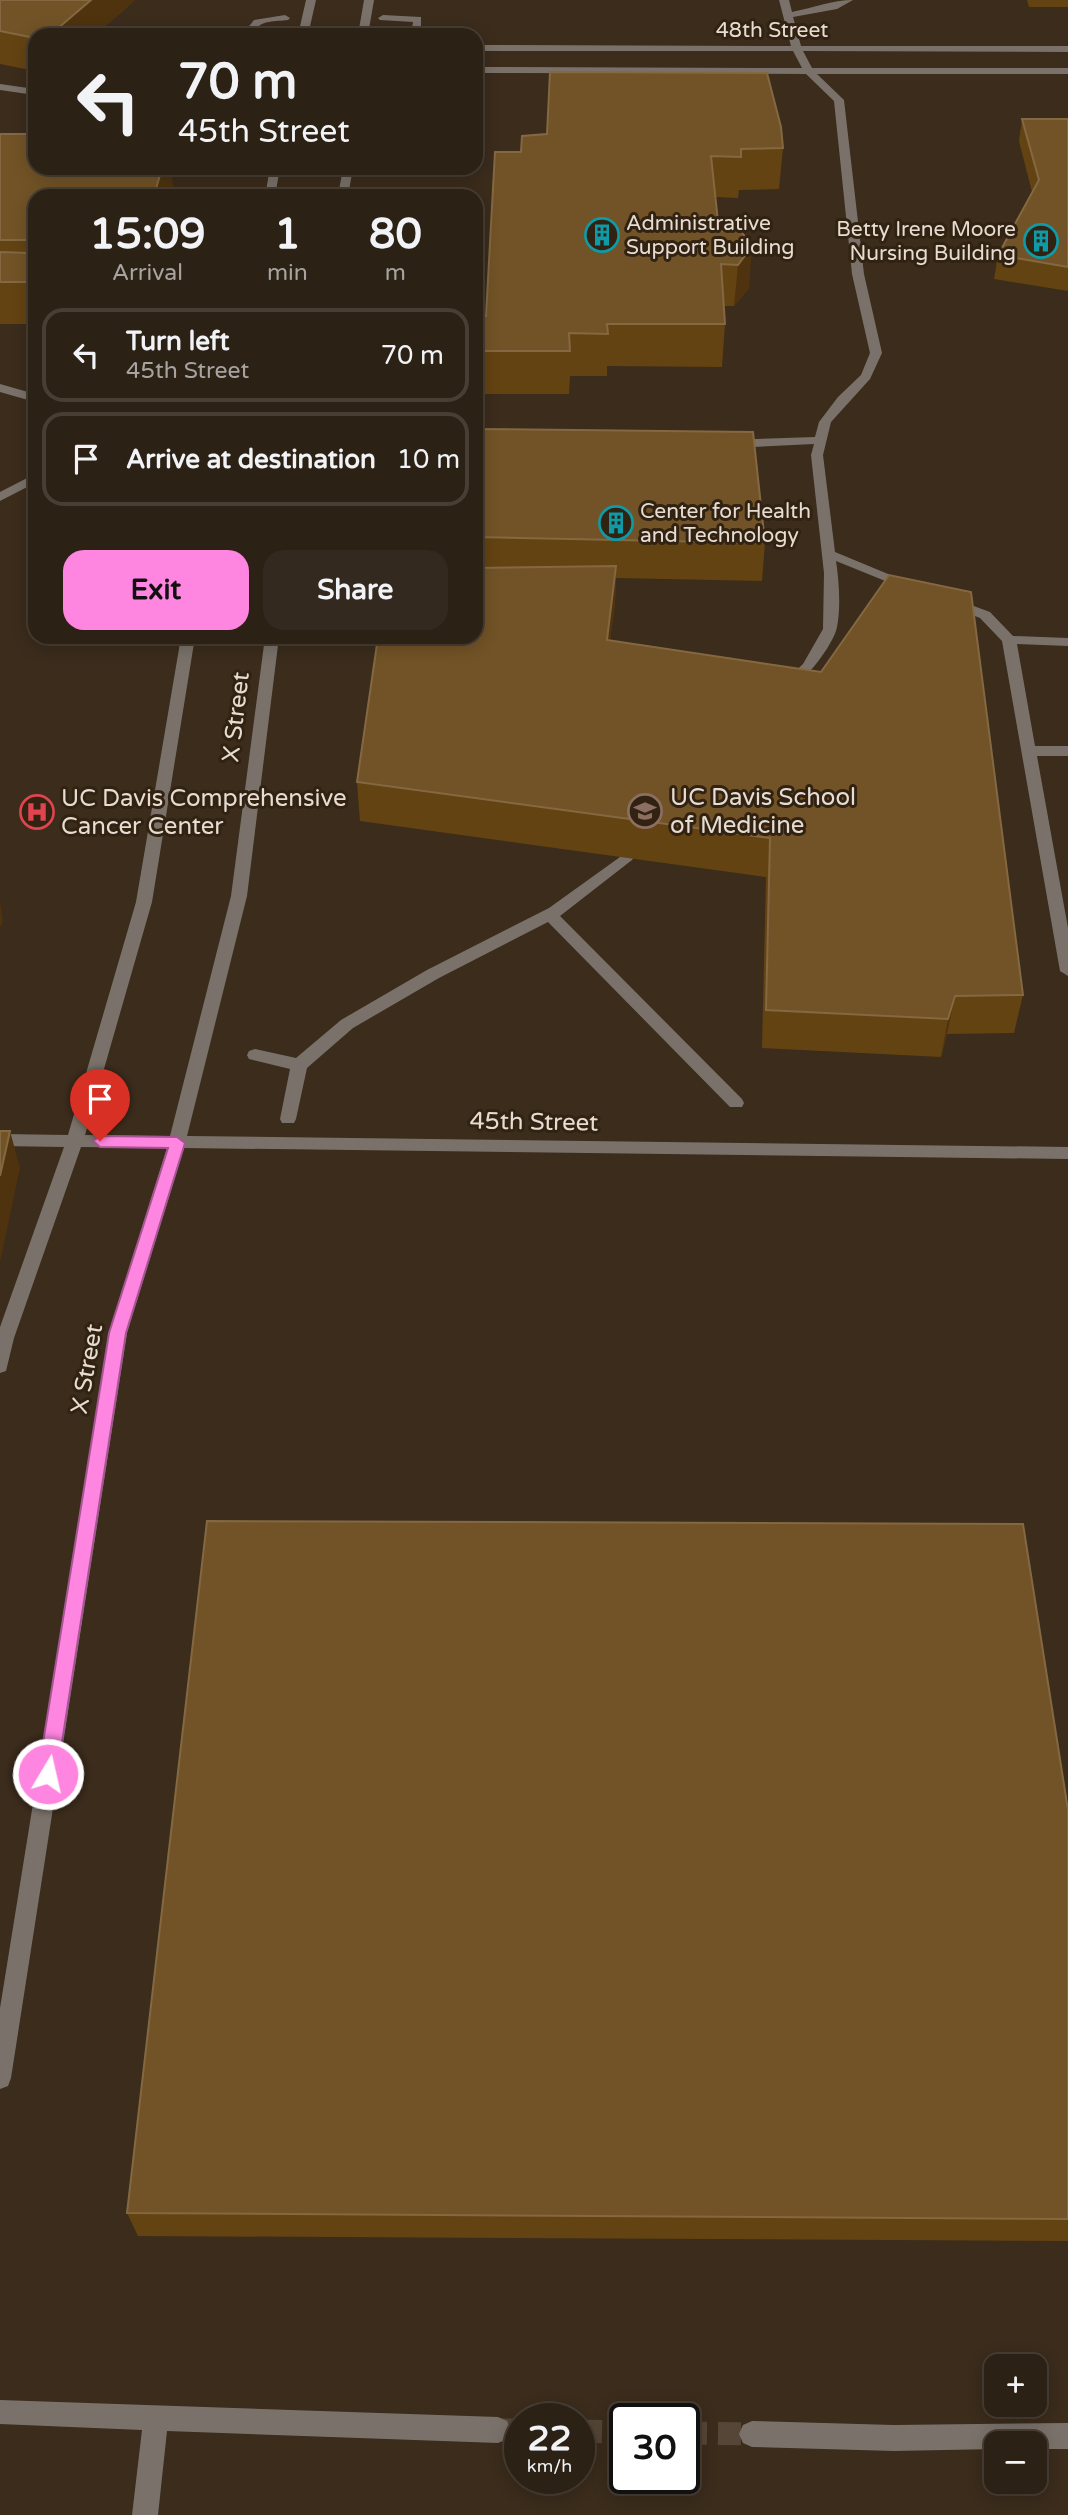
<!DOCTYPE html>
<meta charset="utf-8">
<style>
body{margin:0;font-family:"Varela Round",sans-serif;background:#34291e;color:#f1f3f6;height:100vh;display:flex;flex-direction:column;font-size:26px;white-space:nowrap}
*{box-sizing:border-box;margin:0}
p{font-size:23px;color:#a6a3a0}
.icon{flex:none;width:38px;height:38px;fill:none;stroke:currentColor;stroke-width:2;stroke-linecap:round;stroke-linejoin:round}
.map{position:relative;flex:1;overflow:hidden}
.drawer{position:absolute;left:28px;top:189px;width:455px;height:455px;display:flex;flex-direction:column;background:#2c2115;border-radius:21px;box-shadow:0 4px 18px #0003,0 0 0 2px #483e34}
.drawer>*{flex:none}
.guide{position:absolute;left:28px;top:28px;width:455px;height:147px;border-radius:21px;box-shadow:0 4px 18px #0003,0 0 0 2px #483e34;background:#2c2115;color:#f1f3f6;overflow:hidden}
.buttons{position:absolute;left:984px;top:2354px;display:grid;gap:14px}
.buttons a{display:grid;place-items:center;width:63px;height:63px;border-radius:14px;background:#2c2115;box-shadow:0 4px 18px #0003,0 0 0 2px #483e34;font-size:35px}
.speed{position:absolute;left:504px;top:2403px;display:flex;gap:14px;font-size:35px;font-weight:700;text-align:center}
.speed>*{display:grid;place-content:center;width:91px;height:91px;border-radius:50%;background:#2c2115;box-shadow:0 4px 18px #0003,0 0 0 2px #483e34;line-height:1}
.speed small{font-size:18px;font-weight:400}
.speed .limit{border:4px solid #111;border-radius:10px;background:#fff;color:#111}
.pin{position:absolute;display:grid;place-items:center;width:60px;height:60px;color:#fff;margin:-72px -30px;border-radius:50% 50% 50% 0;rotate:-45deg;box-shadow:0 0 7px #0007}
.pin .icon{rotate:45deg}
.me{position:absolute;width:77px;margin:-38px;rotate:9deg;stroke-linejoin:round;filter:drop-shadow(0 0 5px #0008)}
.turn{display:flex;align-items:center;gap:24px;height:147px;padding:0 35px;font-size:32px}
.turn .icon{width:91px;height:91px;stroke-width:2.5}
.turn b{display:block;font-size:49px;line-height:60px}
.eta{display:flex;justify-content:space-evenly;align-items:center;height:119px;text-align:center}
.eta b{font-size:42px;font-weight:700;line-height:49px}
.cta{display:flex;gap:14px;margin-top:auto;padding:14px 35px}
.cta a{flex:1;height:80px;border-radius:21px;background:#fe85e0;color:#111;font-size:28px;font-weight:700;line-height:80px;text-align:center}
.cta a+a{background:#34291e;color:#f1f3f6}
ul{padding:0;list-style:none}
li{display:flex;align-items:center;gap:21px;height:94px;margin:0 14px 10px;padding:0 21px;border:4px solid #483e34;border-radius:21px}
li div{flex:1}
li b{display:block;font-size:26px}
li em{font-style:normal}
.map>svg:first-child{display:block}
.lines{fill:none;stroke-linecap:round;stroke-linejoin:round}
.minor-tunnel{stroke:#554637;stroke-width:23;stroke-dasharray:23 11;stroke-linecap:butt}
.minor{fill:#7a726a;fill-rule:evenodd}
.wall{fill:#644312}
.shaded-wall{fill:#4e330e}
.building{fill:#725327;stroke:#846842;stroke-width:2}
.route{fill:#fe85e0;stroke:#a55692;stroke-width:2}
.labels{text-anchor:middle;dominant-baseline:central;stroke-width:6;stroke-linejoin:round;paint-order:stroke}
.far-street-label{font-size:21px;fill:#e6dcd2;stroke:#312212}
.far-poi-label{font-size:21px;fill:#e6dcd2;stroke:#312212;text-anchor:start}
.street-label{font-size:24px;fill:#e6dcd2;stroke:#312212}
.poi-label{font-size:24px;fill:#e6dcd2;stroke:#312212;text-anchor:start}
</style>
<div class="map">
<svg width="1068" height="2515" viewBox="0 0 1068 2515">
<rect width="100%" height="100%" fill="#3b2c1c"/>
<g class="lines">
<g class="minor-tunnel">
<path d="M498,2430H520"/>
<path d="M579,2431L625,2432"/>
<path d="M684,2433L752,2434"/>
</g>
<g class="minor">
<path d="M306,0H316L308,35H298Z"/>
<path d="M364,0H374L368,35H358Z"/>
<path d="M779,0H789L792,12C812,8 833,0 853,0L837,9L793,17L801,46H1068V52L803,51L812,68H1068V74H817L844,100L864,274L882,353L870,379L831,422L823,455L835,552L917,586L910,590L905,589L836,561C839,581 841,607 837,627C834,644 803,685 787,690L780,686L803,664L823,629L824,573L811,455L814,444L730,448L724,444L730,440L815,437L819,422L838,397L861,375L870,353L852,274L834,101L806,74L476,73V67L802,68L793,51H476V45L791,46Z"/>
<path d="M285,15L290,18L288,20C274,22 259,19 252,35H242L254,20Z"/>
<path d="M383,15L421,17V35H411L413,22L380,20L378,18Z"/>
<path d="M96,31L103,33L105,35H92Z"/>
<path d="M0,84L35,89V95L0,90Z"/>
<path d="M270,168H280L275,196H265Z"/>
<path d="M343,168H353L348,196H338Z"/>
<path d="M0,384L35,394V402L0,392Z"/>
<path d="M35,474V483L0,501V492Z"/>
<path d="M952,598L990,612L1013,636L1068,638V646L1017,644L1035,746H1068V756H1037L1068,928V976L1060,971L1002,641L980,618L947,605L945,602Z"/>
<path d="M181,637H195L152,902L85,1135L170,1136L231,896L265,637H279L247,896L187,1136L1068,1147V1159L184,1148L127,1333L11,2078L8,2086L0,2089V2008L109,1333L167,1148L81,1147L14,1338L6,1371L0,1373V1327L64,1147L0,1146V1134L68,1135L136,902Z"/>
<path d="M627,852L634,857L632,860L560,916L742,1099L744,1103L742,1107H730L548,922L439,978L353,1028L307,1068L296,1119L294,1123H282L280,1119L290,1069L249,1059L247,1055L249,1051L255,1049L296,1058L341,1020L427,970L549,908Z"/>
<path d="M0,2400L498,2417L507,2421L511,2430L507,2439L498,2443L167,2431L158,2515H132L142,2430L0,2424Z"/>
<path d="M752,2421L894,2425L1068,2423V2449H1034V2443H996V2449L894,2451L752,2447L743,2443L739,2434L743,2425Z"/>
</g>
</g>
<g class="wall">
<path d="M0,0H135L95,35H35V71L0,64Z"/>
<path d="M1027,0H1068V7H1029Z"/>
<path d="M1022,119H1068V291L994,279L998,255L1032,192L1019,141Z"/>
<path d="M0,134L173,186L170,196H35V324H0Z"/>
<path d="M783,148L779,189L739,190L738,198L715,197L719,231L740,230L749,288L734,306H724L725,324L722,367L607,366V376H570L569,394H476V317L486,316L495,152Z"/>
<path d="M476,429L765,543L762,581L616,578L615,604L610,640L1023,995L1014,1033L947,1034L941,1057L762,1048L766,877L360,821L357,782L476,637Z"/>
<path d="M1068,1810V2241L138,2236L127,2213Z"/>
</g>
<g class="shaded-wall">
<path d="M91,0H135L95,35H50Z"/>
<path d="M162,168H171L173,186L170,196H154Z"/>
<path d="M752,246L749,288L734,306L738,265Z"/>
<path d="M616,566L615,604L605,678L607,640Z"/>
<path d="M0,901L3,922L0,928Z"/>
<path d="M955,996L947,1034L941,1057L948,1019Z"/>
<path d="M10,1131L20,1168L0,1262V1176Z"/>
</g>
<g class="building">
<path d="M0,0H91L50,35H35V38L0,31Z"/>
<path d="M550,72L767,73L781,127L783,148L741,149V157L711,156L719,231L740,230L752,246L738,265L721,264L725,324H607L608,334L569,333L570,351H476V317L486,316L495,152H521L522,136L547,134Z"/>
<path d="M1022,119H1068V267L998,255L1039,180Z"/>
<path d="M0,134H35V168H162L154,196H35V282H0V252L28,253L31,240H0Z"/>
<path d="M476,429L753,432L765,543L476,537Z"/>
<path d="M616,566L607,640L821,672L889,575L971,592L1023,995L955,996L948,1019L766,1010L770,838L357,782L378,637H476V568Z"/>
<path d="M0,1131H10L0,1176Z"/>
<path d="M207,1521L1023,1524L1068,1810V2219L127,2213Z"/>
</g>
<path class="route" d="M100,1136L177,1137L185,1143L126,1333L57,1774L55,1781L48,1783L41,1781L38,1774L109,1333L168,1148L100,1147L93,1141Z"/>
<defs>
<g id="building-ring" transform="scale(1.75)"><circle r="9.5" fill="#312212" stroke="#0f9aa8" stroke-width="1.5"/><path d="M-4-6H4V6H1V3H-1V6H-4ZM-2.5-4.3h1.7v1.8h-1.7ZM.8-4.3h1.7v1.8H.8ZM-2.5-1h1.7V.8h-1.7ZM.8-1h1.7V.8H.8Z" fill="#0f9aa8"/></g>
<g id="university-ring" transform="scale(1.75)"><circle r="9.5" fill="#312212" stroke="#8d6e63" stroke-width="1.5"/><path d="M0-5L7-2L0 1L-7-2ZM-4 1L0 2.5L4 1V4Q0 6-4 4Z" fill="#8d6e63"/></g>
<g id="hospital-ring" transform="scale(1.75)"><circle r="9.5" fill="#312212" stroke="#e0444e" stroke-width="1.5"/><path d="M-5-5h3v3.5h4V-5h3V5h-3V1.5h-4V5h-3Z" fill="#e0444e"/></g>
</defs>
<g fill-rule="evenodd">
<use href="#building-ring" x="602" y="235"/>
<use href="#building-ring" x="1041" y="241"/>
<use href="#building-ring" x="616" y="523"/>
<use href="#university-ring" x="645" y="811"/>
<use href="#hospital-ring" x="37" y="812"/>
</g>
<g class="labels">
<g class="far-street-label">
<text x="772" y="30">48th Street</text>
</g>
<g class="far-poi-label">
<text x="626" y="223">Administrative<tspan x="626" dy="24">Support Building</tspan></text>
<text x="1016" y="229" text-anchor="end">Betty Irene Moore<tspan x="1016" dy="24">Nursing Building</tspan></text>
<text x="640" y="511">Center for Health<tspan x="640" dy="24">and Technology</tspan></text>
</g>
<g class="street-label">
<text transform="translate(236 717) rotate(-83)">X Street</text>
<text transform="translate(534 1122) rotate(1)">45th Street</text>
<text transform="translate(87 1369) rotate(-80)">X Street</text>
</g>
<g class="poi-label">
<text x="670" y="797">UC Davis School<tspan x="670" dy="28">of Medicine</tspan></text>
<text x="61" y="798">UC Davis Comprehensive<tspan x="61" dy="28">Cancer Center</tspan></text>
</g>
</g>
</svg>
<div class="buttons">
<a>+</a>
<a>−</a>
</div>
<div class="speed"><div>22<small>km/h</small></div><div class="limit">30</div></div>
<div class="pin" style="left:100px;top:1141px;background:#d93025"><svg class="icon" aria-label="arrive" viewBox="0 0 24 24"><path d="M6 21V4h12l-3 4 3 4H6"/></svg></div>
<svg class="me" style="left:48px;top:1774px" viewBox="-20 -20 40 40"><circle r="17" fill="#fe85e0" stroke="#fff" stroke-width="3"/><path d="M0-11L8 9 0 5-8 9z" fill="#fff"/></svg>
<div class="guide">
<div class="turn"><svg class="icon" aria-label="left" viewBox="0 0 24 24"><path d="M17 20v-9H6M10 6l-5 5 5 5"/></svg><div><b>70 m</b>45th Street</div></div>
</div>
<section class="drawer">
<div class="eta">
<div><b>15:09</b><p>Arrival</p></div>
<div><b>1</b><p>min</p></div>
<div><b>80</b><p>m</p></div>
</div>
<ul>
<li><svg class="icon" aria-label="left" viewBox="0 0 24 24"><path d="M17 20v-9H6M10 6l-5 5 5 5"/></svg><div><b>Turn left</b><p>45th Street</p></div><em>70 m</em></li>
<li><svg class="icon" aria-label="arrive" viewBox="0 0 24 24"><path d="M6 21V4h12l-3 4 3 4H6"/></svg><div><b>Arrive at destination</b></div><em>10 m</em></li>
</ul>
<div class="cta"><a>Exit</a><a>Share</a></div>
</section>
</div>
